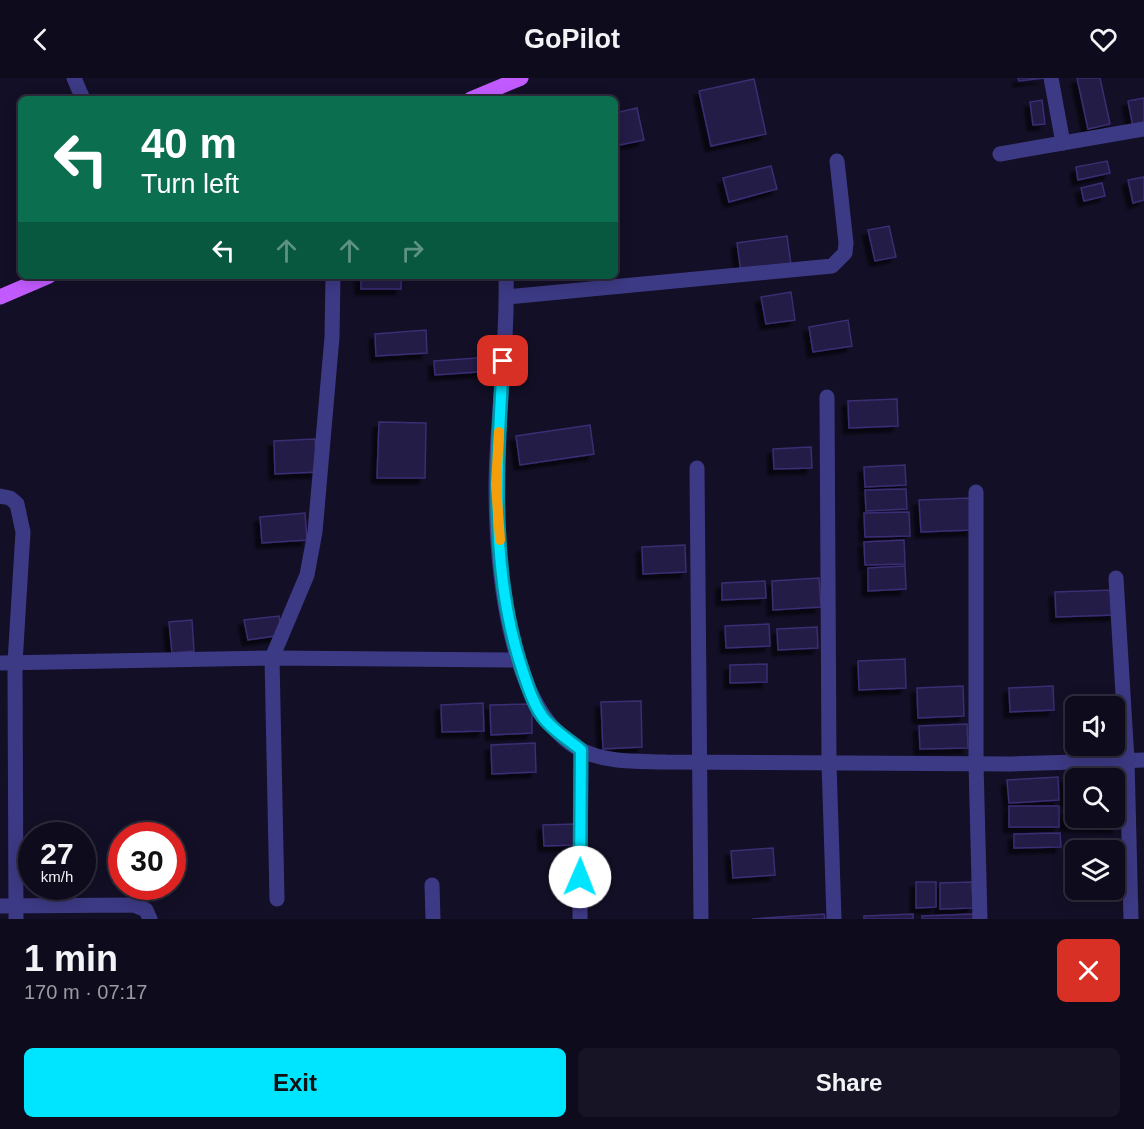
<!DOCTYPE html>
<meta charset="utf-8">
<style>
body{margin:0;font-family:Arial,sans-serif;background:#171425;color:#f1f3f6;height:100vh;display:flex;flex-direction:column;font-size:22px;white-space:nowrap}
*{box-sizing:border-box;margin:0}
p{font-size:20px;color:#9b9ba3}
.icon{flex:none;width:33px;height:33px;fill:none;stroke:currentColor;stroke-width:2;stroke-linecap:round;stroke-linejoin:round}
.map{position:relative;height:841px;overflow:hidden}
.sheet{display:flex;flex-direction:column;background:#0e0b1c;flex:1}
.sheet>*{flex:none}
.hud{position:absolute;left:18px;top:18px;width:600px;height:183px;border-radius:9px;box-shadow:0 3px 15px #0003,0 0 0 2px #2e2b3b;background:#0b6e4f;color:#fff;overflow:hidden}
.controls{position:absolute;left:1065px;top:618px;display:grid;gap:12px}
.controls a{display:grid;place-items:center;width:60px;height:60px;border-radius:9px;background:#0e0b1c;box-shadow:0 3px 15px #0003,0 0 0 2px #2e2b3b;font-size:30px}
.speed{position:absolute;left:18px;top:744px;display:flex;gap:12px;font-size:30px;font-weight:700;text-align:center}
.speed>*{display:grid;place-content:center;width:78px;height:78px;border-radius:50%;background:#0e0b1c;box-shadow:0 3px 15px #0003,0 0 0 2px #2e2b3b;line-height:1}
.speed small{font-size:15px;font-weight:400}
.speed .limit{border:9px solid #d22;background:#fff;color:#111}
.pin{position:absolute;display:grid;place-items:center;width:51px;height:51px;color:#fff;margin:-26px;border-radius:12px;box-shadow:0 3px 9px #0006}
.me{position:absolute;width:66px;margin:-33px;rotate:1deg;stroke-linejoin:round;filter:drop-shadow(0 0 4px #0008)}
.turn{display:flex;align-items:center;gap:21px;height:126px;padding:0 24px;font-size:27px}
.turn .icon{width:78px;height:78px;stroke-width:2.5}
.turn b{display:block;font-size:42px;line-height:51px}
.lanes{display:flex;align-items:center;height:57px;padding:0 24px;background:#0003;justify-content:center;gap:30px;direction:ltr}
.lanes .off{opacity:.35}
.round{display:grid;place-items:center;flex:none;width:63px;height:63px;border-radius:9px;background:#171425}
.head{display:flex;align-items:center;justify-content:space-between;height:102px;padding:0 24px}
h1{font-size:36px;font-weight:800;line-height:45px}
.cta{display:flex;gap:12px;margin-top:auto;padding:12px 24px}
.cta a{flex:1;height:69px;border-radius:9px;background:#00e5ff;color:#111;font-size:24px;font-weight:800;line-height:69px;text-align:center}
.cta a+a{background:#171425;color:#f1f3f6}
header{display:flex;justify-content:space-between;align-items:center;height:78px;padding:0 24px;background:#0e0b1c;font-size:27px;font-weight:800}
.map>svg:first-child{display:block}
.building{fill:#241b47;stroke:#3b2d73;stroke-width:1.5;filter:url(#shadow)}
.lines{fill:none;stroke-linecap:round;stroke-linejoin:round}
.minor{stroke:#3d3a85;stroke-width:15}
.major{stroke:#c25bff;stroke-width:15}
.route-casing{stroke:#0095a6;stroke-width:15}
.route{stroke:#00e5ff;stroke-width:10}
.slow{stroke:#f59e0b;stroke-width:10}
</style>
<header><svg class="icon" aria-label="back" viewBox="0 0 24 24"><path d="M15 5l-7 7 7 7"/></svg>GoPilot<svg class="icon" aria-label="heart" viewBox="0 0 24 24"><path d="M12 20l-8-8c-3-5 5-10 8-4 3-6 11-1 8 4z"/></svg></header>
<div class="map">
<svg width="1144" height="841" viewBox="0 0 1144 841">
<defs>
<filter id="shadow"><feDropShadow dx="-5.5" dy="5.5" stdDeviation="1.5" flood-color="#0009"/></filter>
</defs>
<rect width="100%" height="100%" fill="#130f26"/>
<g class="building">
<path d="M1018,0H1045L1019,3Z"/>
<path d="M1077,0H1100L1110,46L1088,51Z"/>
<path d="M754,1L766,56L711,68L699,13Z"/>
<path d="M1144,20V47L1133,49L1128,23Z"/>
<path d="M1042,22L1045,46L1033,47L1030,24Z"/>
<path d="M637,30L644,62L615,68V35Z"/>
<path d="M1107,83L1110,95L1078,102L1076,89Z"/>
<path d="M771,88L777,111L729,124L723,100Z"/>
<path d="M1144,99V122L1133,125L1128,102Z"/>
<path d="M1102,105L1105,118L1084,123L1081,110Z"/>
<path d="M889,148L896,179L875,183L868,152Z"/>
<path d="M787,158L791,187L741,194L737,165Z"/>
<rect x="361" y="198" width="40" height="13"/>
<path d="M791,214L795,242L766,246L761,219Z"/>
<path d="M848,242L852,268L813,274L809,249Z"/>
<path d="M426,252L427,275L376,278L375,256Z"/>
<path d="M491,279L492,293L435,297L434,283Z"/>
<path d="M897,321L898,348L849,350L848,323Z"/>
<path d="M379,344L426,345L425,400H377Z"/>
<path d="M590,347L594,376L520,387L516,358Z"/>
<path d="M315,361L317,394L275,396L274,363Z"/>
<path d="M811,369L812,390L774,391L773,371Z"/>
<path d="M905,387L906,407L865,409L864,389Z"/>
<path d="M906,411L907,431L866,433L865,412Z"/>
<path d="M971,420L972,452L921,454L919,422Z"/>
<path d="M909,434L910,458L865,459L864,435Z"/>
<path d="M305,435L307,462L262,465L260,439Z"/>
<path d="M904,462L905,486L865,487L864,464Z"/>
<path d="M685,467L686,494L643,496L642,469Z"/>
<path d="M905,488L906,511L868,513V490Z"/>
<path d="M819,500L821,529L773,532L772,503Z"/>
<path d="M765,503L766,520L722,522V505Z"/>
<path d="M1114,512L1115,537L1056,539L1055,514Z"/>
<path d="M279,538L282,557L248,562L244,542Z"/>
<path d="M192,542L194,573L172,575L169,544Z"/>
<path d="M769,546L770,568L726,570L725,548Z"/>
<path d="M817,549L818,570L778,572L777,551Z"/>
<path d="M905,581L906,610L859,612L858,583Z"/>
<path d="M767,586V604L730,605V587Z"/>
<path d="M963,608L964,638L918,640L917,610Z"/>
<path d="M1053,608L1054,632L1010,634L1009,610Z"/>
<path d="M641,623L642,669L603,671L601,624Z"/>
<path d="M483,625L484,653L442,654L441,627Z"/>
<path d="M532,626V655L491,657L490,627Z"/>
<path d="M967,646L968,670L920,671L919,648Z"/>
<path d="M535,665L536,694L492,696L491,667Z"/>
<path d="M1058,699L1059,722L1009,725L1007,702Z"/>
<path d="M1066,700H1097H1076V724H1066Z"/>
<path d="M1114,701H1119L1118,724H1114Z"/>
<rect x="1009" y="728" width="50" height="21"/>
<path d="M1067,730H1076V740H1114V732H1118L1117,749L1066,747Z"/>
<path d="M576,746V767L544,768L543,747Z"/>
<path d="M1060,755L1061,769L1014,770V756Z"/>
<path d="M773,770L775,797L733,800L731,773Z"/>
<path d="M916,804H936V829L916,830Z"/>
<path d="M972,804L973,830L940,831V805Z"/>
<path d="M824,836L825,841H752Z"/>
<path d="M913,836V841H864V838Z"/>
<path d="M973,836V841H922V838Z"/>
</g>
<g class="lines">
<g class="minor">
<path d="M74,0L83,21"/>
<path d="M1051,0L1063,65"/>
<path d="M1000,76L1144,51"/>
<path d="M506,198C508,268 497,337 496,406C496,482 506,633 581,672C606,685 639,683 666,684L1010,686L1144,682"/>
<path d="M507,219L832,188L845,175L846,165L837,83"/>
<path d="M827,319L829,685L834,841"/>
<path d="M697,390L701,841"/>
<path d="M976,414V685L980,841"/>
<path d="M0,418L10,420L17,426L23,454L15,585L16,841"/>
<path d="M1116,500L1127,682L1131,841"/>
<path d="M0,585L272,580L519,582"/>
<path d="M432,807L433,841"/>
<path d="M277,821L272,580L307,497L315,454L332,259L333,198"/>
<path d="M0,828L134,827L146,832L150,841"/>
<path d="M580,841L581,672"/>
</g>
<g class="major">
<path d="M471,21L521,0"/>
<path d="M0,219L49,198"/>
</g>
</g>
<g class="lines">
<g class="route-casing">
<path id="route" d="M503,283C497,386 489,494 523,594C528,609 535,631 546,643C556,654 570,663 581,672L580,799"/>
</g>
<use href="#route" class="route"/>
<path class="slow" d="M499,354L496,407L500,462"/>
</g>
</svg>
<div class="controls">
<a><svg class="icon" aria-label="sound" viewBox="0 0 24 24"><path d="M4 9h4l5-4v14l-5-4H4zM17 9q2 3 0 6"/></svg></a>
<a><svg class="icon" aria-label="search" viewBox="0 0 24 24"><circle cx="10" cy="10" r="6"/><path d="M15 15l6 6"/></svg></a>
<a><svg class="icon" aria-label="layers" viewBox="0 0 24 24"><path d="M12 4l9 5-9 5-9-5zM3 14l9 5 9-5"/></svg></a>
</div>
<div class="speed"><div>27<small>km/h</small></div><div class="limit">30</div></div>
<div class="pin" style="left:503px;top:283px;background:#d93025"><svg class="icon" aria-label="arrive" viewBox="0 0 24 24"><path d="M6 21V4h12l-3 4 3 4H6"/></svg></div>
<svg class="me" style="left:580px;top:799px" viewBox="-20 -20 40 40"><circle r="19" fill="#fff"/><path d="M0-13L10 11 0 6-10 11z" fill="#00e5ff"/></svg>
<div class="hud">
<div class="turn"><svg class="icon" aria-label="left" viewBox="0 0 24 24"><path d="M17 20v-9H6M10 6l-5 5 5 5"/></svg><div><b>40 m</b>Turn left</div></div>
<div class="lanes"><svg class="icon" aria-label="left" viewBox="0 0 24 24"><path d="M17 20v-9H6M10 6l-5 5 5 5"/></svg><svg class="icon off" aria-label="ahead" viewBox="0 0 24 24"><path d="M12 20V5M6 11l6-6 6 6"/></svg><svg class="icon off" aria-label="ahead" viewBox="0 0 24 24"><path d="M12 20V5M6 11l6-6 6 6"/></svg><svg class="icon off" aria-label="right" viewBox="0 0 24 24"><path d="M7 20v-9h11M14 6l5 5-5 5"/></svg></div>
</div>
</div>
<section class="sheet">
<div class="head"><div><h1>1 min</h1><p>170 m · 07:17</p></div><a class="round" style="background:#d93025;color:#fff"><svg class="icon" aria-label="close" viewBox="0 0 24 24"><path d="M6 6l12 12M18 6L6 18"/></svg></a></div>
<div class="cta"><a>Exit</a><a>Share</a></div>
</section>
